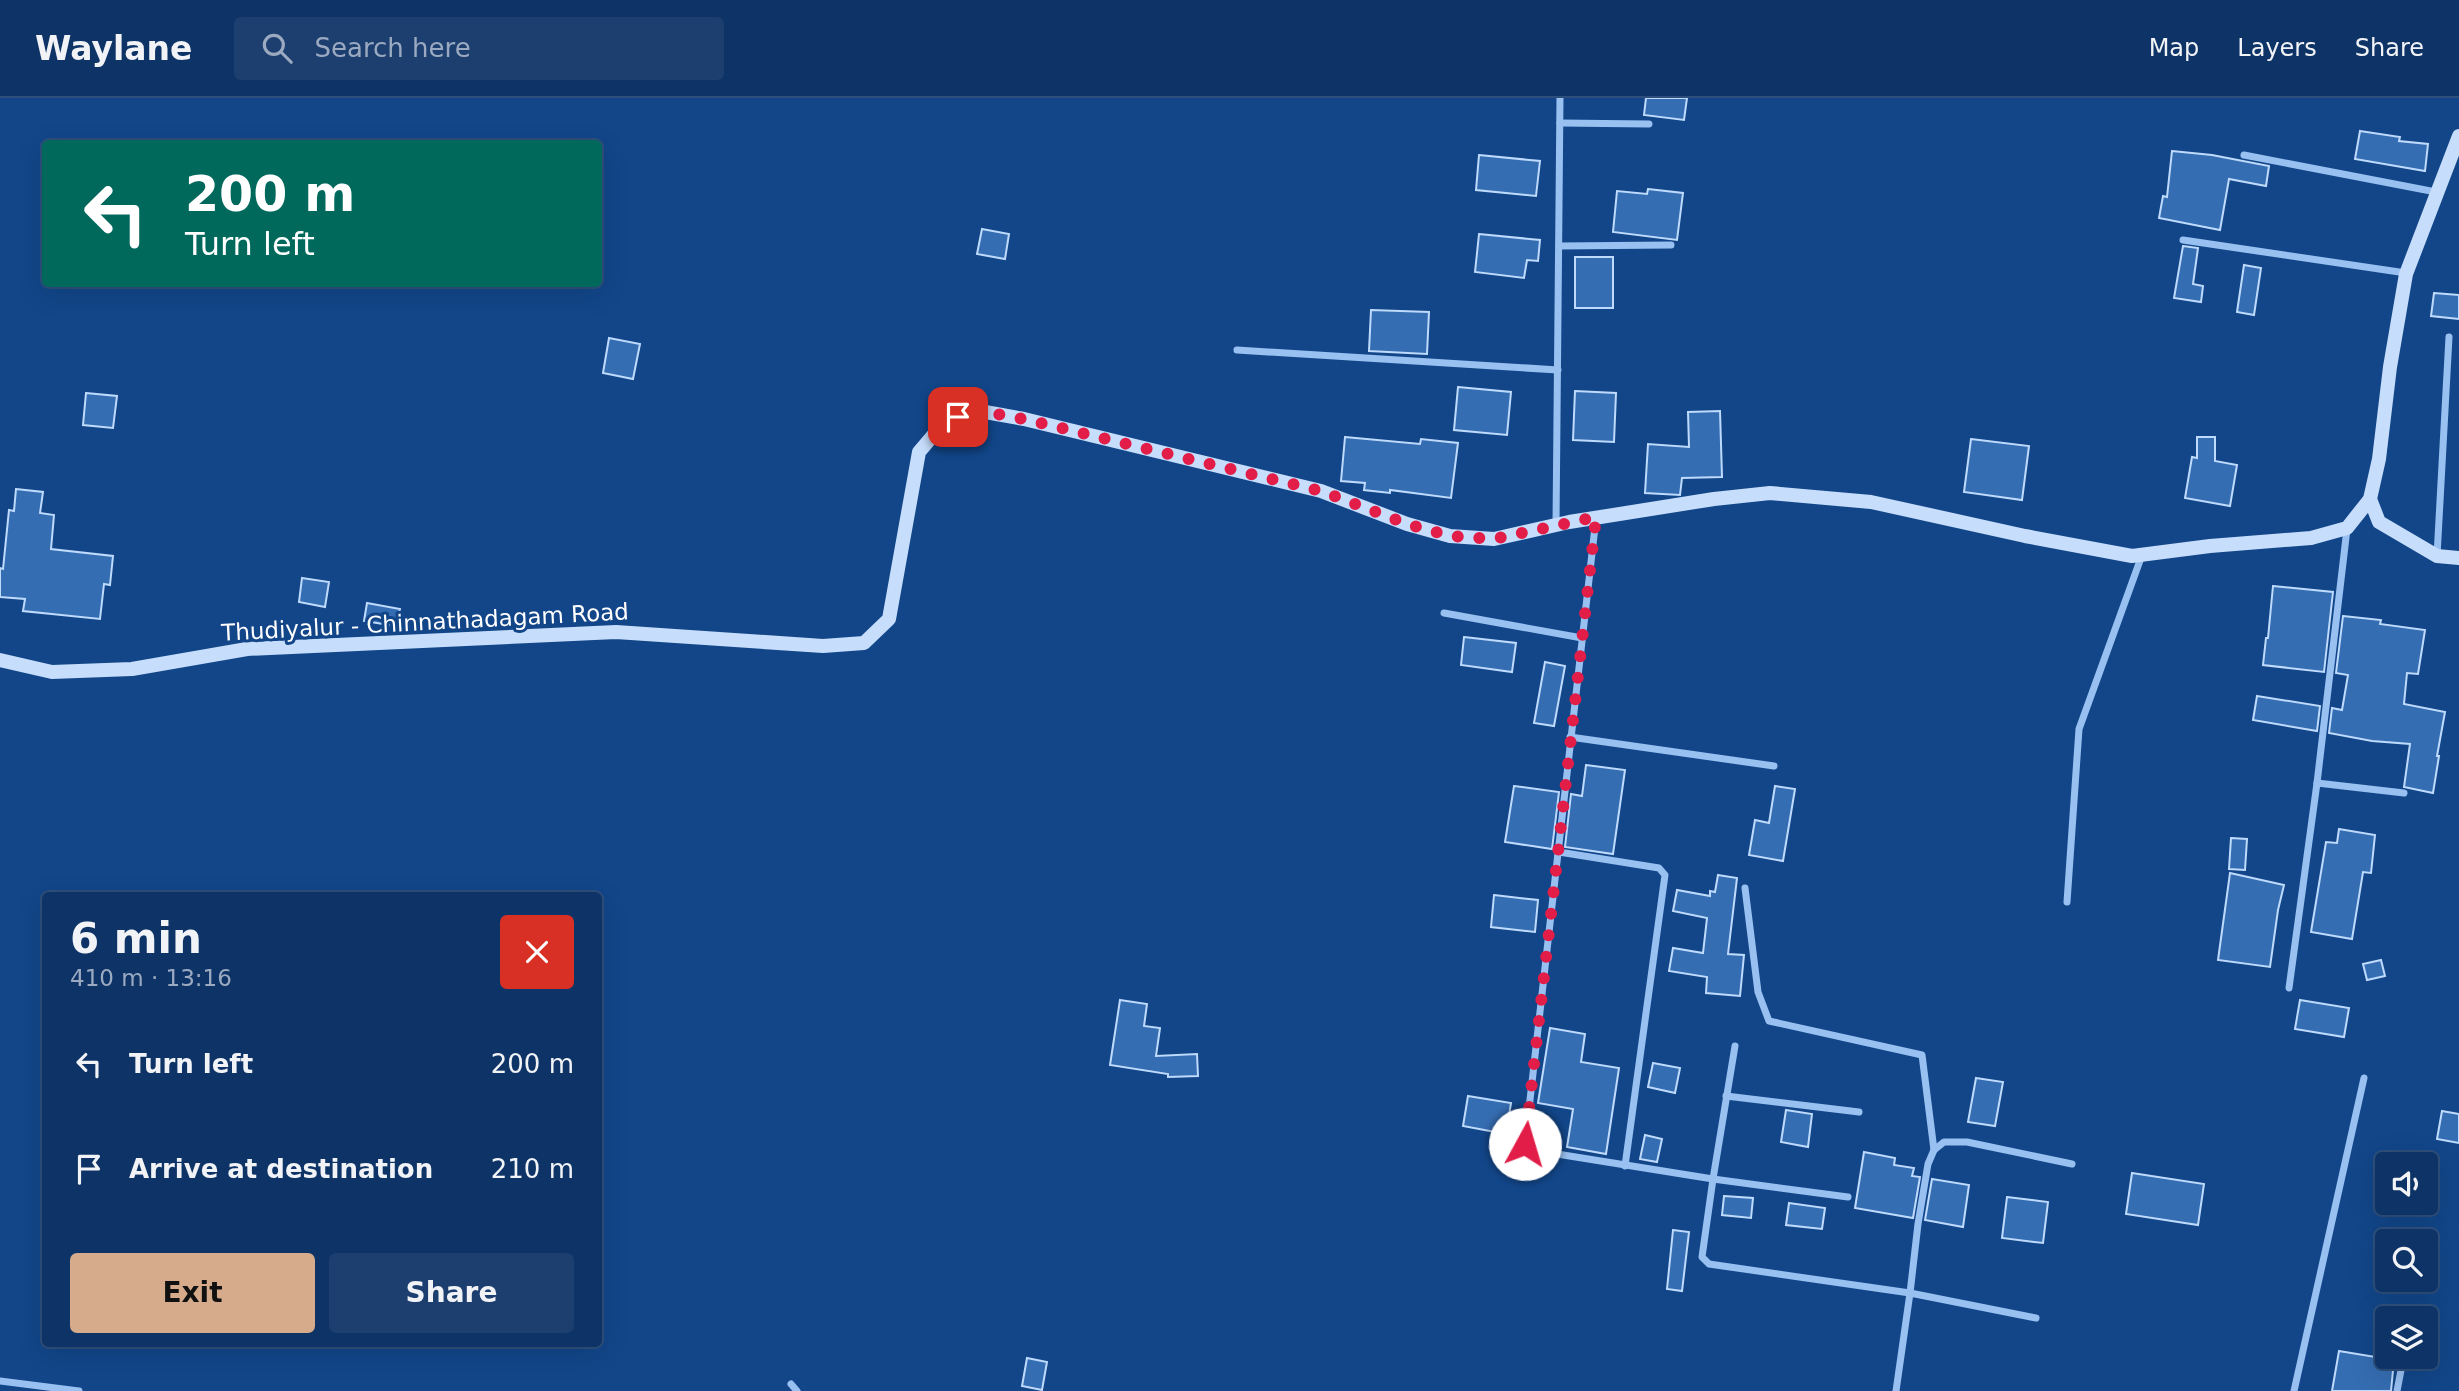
<!DOCTYPE html>
<meta charset="utf-8">
<style>
body{margin:0;font-family:"DejaVu Sans",sans-serif;background:#1c3f70;color:#f1f3f6;height:100vh;display:flex;flex-direction:column;font-size:26px;white-space:nowrap}
*{box-sizing:border-box;margin:0}
p{font-size:23px;color:#9baac0}
.icon{flex:none;width:38px;height:38px;fill:none;stroke:currentColor;stroke-width:2;stroke-linecap:round;stroke-linejoin:round}
.map{position:relative;flex:1;overflow:hidden}
.drawer{position:absolute;left:42px;top:794px;width:560px;height:455px;display:flex;flex-direction:column;background:#0e3467;border-radius:7px;box-shadow:0 7px 28px #0002,0 0 0 2px #2e4f7b}
.drawer>*{flex:none}
.banner{position:absolute;left:42px;top:42px;width:560px;height:147px;border-radius:7px;box-shadow:0 7px 28px #0002,0 0 0 2px #2e4f7b;background:#00695c;color:#fff;overflow:hidden}
.controls{position:absolute;left:2375px;top:1054px;display:grid;gap:14px}
.controls a{display:grid;place-items:center;width:63px;height:63px;border-radius:7px;background:#0e3467;box-shadow:0 7px 28px #0002,0 0 0 2px #2e4f7b;font-size:35px}
.pin{position:absolute;display:grid;place-items:center;width:60px;height:60px;color:#fff;margin:-30px;border-radius:14px;box-shadow:0 4px 10px #0006}
.me{position:absolute;width:77px;margin:-38px;rotate:6deg;stroke-linejoin:round;filter:drop-shadow(0 0 5px #0008)}
.turn{display:flex;align-items:center;gap:24px;height:147px;padding:0 28px;font-size:32px}
.turn .icon{width:91px;height:91px;stroke-width:2.5}
.turn b{display:block;font-size:49px;line-height:60px}
.round{display:grid;place-items:center;flex:none;width:74px;height:74px;border-radius:7px;background:#1c3f70}
.summary{display:flex;align-items:center;justify-content:space-between;height:119px;padding:0 28px}
h1{font-size:42px;font-weight:600;line-height:52px}
.cta{display:flex;gap:14px;margin-top:auto;padding:14px 28px}
.cta a{flex:1;height:80px;border-radius:7px;background:#d6ab8b;color:#111;font-size:28px;font-weight:600;line-height:80px;text-align:center}
.cta a+a{background:#1c3f70;color:#f1f3f6}
ul{padding:0;list-style:none}
li{display:flex;align-items:center;gap:21px;height:105px;padding:0 28px}
li div{flex:1}
li b{display:block;font-size:26px}
li em{font-style:normal}
header{display:flex;align-items:center;gap:42px;box-sizing:border-box;height:98px;padding:0 35px;background:#0e3467;border-bottom:2px solid #2e4f7b}
header strong{font-size:33px}
nav{display:flex;gap:38px;margin-inline-start:auto;font-size:24px}
.search{width:490px;height:63px;background:#1c3f70;display:flex;align-items:center;gap:18px;box-sizing:border-box;padding:0 24px;border-radius:7px;color:#9baac0;font-size:26px}
.map>svg:first-child{display:block}
.building{fill:#356db2;stroke:#bedafc;stroke-width:2}
.lines{fill:none;stroke-linecap:round;stroke-linejoin:round}
.street{stroke:#98c0f1;stroke-width:7}
.secondary{stroke:#c6ddfb;stroke-width:14}
.route{stroke:#e11d48;stroke-width:12;stroke-dasharray:0 21.6}
.labels{text-anchor:middle;dominant-baseline:central;stroke-width:6;stroke-linejoin:round;paint-order:stroke}
.street-label{font-size:23px;fill:#fff;stroke:#124689}
</style>
<header>
<strong>Waylane</strong>
<div class="search"><svg class="icon" aria-label="search" viewBox="0 0 24 24"><circle cx="10" cy="10" r="6"/><path d="M15 15l6 6"/></svg>Search here</div>
<nav><a>Map</a><a>Layers</a><a>Share</a></nav>
</header>
<div class="map">
<svg width="2459" height="1293" viewBox="0 0 2459 1293">
<rect width="100%" height="100%" fill="#124689"/>
<g class="building">
<path d="M1646,0H1687L1684,22L1644,17Z"/>
<path d="M2360,33L2400,39L2399,43L2428,46L2425,73L2355,61Z"/>
<path d="M2172,53L2212,57L2269,68L2266,88L2229,81L2220,132L2159,120L2163,98L2167,99Z"/>
<path d="M1479,57L1540,63L1536,98L1476,92Z"/>
<path d="M1648,91L1683,95L1677,142L1613,134L1617,93L1647,96Z"/>
<path d="M982,131L1009,136L1005,161L977,156Z"/>
<path d="M1479,136L1540,142L1538,163L1527,162L1524,180L1475,174Z"/>
<path d="M2183,148L2198,150L2193,186L2203,188L2201,204L2174,200Z"/>
<rect x="1575" y="159" width="38" height="51"/>
<path d="M2244,167L2261,170L2254,217L2237,214Z"/>
<path d="M2434,195L2459,197V221L2431,218Z"/>
<path d="M1371,212L1429,214L1427,256L1369,253Z"/>
<path d="M609,240L640,246L633,281L603,275Z"/>
<path d="M1458,289L1511,294L1507,337L1454,332Z"/>
<path d="M1575,293L1616,295L1614,344L1573,342Z"/>
<path d="M86,295L117,298L113,330L83,327Z"/>
<path d="M1720,313L1722,379L1682,380L1680,397L1645,395L1648,346L1689,349L1688,314Z"/>
<path d="M1345,339L1420,346L1421,341L1458,345L1451,400L1390,392V395L1364,392L1365,385L1341,383Z"/>
<path d="M2197,339H2215V363L2237,367L2230,408L2185,400L2192,359L2197,360Z"/>
<path d="M1971,341L2029,348L2022,402L1964,394Z"/>
<path d="M16,391L43,394L40,415L54,417L51,451L113,458L110,487L104,486L100,521L23,513L25,501L0,499V470L3,471L9,412L14,413Z"/>
<path d="M302,480L329,484L325,509L299,504Z"/>
<path d="M2273,488L2333,494L2324,574L2263,567L2266,540H2268Z"/>
<path d="M367,505L400,511L396,528L364,523Z"/>
<path d="M2343,518L2381,522L2380,526L2425,532L2418,576L2407,575L2404,606L2445,614L2437,658H2439L2433,695L2404,689L2410,646L2372,643L2329,635L2332,610L2342,612L2348,577L2336,575Z"/>
<path d="M1464,539L1516,545L1512,574L1461,567Z"/>
<path d="M1545,564L1565,568L1554,628L1534,625Z"/>
<path d="M2257,598L2320,608L2317,633L2253,622Z"/>
<path d="M1586,667L1625,672L1613,756L1565,749L1571,696L1582,698Z"/>
<path d="M1514,688L1559,694L1552,751L1505,744Z"/>
<path d="M1775,688L1795,691L1783,763L1749,757L1755,722L1769,725Z"/>
<path d="M2339,731L2375,737L2371,775L2363,774L2352,841L2311,834L2326,744L2337,745Z"/>
<path d="M2231,740L2247,741L2245,772L2229,771Z"/>
<path d="M2230,775L2284,787L2278,812L2270,869L2218,862Z"/>
<path d="M1718,777L1737,780L1728,856L1744,857L1740,898L1706,895L1707,879L1669,873L1673,850L1703,855L1707,820L1673,813L1677,792L1710,798V793L1715,794Z"/>
<path d="M1494,797L1538,802L1535,834L1491,829Z"/>
<path d="M2381,862L2385,878L2367,882L2363,866Z"/>
<path d="M1120,902L1147,906L1144,928L1160,930L1156,958L1197,956L1198,978L1168,979V976L1110,967Z"/>
<path d="M2300,902L2349,910L2344,939L2295,931Z"/>
<path d="M1550,930L1585,936L1581,964L1619,970L1606,1056L1567,1049L1573,1011L1538,1005Z"/>
<path d="M1653,965L1680,970L1675,995L1648,989Z"/>
<path d="M1976,980L2003,984L1995,1028L1968,1024Z"/>
<path d="M1468,998L1511,1005L1506,1036L1463,1028Z"/>
<path d="M1786,1012L1812,1016L1808,1049L1781,1044Z"/>
<path d="M2442,1013L2459,1016V1045L2437,1041Z"/>
<path d="M1645,1037L1662,1041L1657,1064L1640,1061Z"/>
<path d="M1864,1054L1895,1060L1894,1067L1914,1070L1912,1078L1920,1079L1913,1120L1855,1110Z"/>
<path d="M2132,1075L2204,1086L2198,1127L2126,1116Z"/>
<path d="M1932,1081L1969,1087L1963,1129L1925,1122Z"/>
<path d="M1724,1098L1753,1100L1751,1120L1722,1117Z"/>
<path d="M2007,1099L2048,1104L2043,1145L2002,1140Z"/>
<path d="M1789,1105L1825,1110L1822,1131L1786,1127Z"/>
<path d="M1673,1132L1689,1134L1682,1193L1667,1191Z"/>
<path d="M2339,1253L2394,1262L2391,1293H2332Z"/>
<path d="M1027,1260L1047,1264L1042,1292L1022,1288Z"/>
</g>
<g class="lines">
<g class="street">
<path d="M1560,25L1649,26"/>
<path d="M2244,57L2436,94"/>
<path d="M2183,142L2406,175"/>
<path d="M1559,148L1671,147"/>
<path d="M1237,252L1558,272"/>
<path d="M1596,420L1525,1046L1532,1052L1713,1081L1702,1159L1709,1166L1910,1195L1896,1293"/>
<path d="M1556,426L1560,0"/>
<path d="M2437,458L2449,239"/>
<path d="M1444,515L1582,540"/>
<path d="M1570,639L1774,668"/>
<path d="M2317,685L2404,695"/>
<path d="M1559,754L1659,770L1665,777L1625,1068"/>
<path d="M1745,790L1758,894L1769,923L1922,957L1934,1052"/>
<path d="M2067,804L2079,631L2142,457"/>
<path d="M2289,890L2317,685L2347,431"/>
<path d="M1735,948L1713,1081L1848,1099"/>
<path d="M1726,998L1859,1014"/>
<path d="M2036,1220L1910,1195L1918,1126L1928,1066L1934,1052L1944,1044H1967L2072,1066"/>
<path d="M0,1283L79,1293"/>
<path d="M791,1286L797,1293"/>
<path d="M2294,1293L2364,980"/>
<path d="M2397,1293L2402,1267"/>
</g>
<g class="secondary">
<path d="M2370,401L2379,424L2437,458L2459,460"/>
<path d="M0,562L52,574L132,571L247,551L616,534L823,548L864,545L889,521L919,354L942,327L974,312L1024,321L1321,393L1407,426L1450,438L1494,441L1569,424L1714,401L1770,395L1871,404L2025,438L2132,458L2210,448L2311,440L2347,430L2370,401L2379,361L2390,269L2406,176L2459,38"/>
</g>
</g>
<g class="lines">
<path class="route" d="M958,319L974,312L1024,321L1321,393L1407,426L1450,438L1494,441L1596,419L1525,1046"/>
</g>
<g class="labels">
<g class="street-label">
<text transform="translate(425 524) rotate(-3)">Thudiyalur - Chinnathadagam Road</text>
</g>
</g>
</svg>
<div class="controls">
<a><svg class="icon" aria-label="sound" viewBox="0 0 24 24"><path d="M4 9h4l5-4v14l-5-4H4zM17 9q2 3 0 6"/></svg></a>
<a><svg class="icon" aria-label="search" viewBox="0 0 24 24"><circle cx="10" cy="10" r="6"/><path d="M15 15l6 6"/></svg></a>
<a><svg class="icon" aria-label="layers" viewBox="0 0 24 24"><path d="M12 4l9 5-9 5-9-5zM3 14l9 5 9-5"/></svg></a>
</div>
<div class="pin" style="left:958px;top:319px;background:#d93025"><svg class="icon" aria-label="arrive" viewBox="0 0 24 24"><path d="M6 21V4h12l-3 4 3 4H6"/></svg></div>
<svg class="me" style="left:1525px;top:1046px" viewBox="-20 -20 40 40"><circle r="19" fill="#fff"/><path d="M0-13L10 11 0 6-10 11z" fill="#e11d48"/></svg>
<div class="banner">
<div class="turn"><svg class="icon" aria-label="left" viewBox="0 0 24 24"><path d="M17 20v-9H6M10 6l-5 5 5 5"/></svg><div><b>200 m</b>Turn left</div></div>
</div>
<section class="drawer">
<div class="summary"><div><h1>6 min</h1><p>410 m · 13:16</p></div><a class="round" style="background:#d93025;color:#fff"><svg class="icon" aria-label="close" viewBox="0 0 24 24"><path d="M6 6l12 12M18 6L6 18"/></svg></a></div>
<ul>
<li><svg class="icon" aria-label="left" viewBox="0 0 24 24"><path d="M17 20v-9H6M10 6l-5 5 5 5"/></svg><div><b>Turn left</b></div><em>200 m</em></li>
<li><svg class="icon" aria-label="arrive" viewBox="0 0 24 24"><path d="M6 21V4h12l-3 4 3 4H6"/></svg><div><b>Arrive at destination</b></div><em>210 m</em></li>
</ul>
<div class="cta"><a>Exit</a><a>Share</a></div>
</section>
</div>
